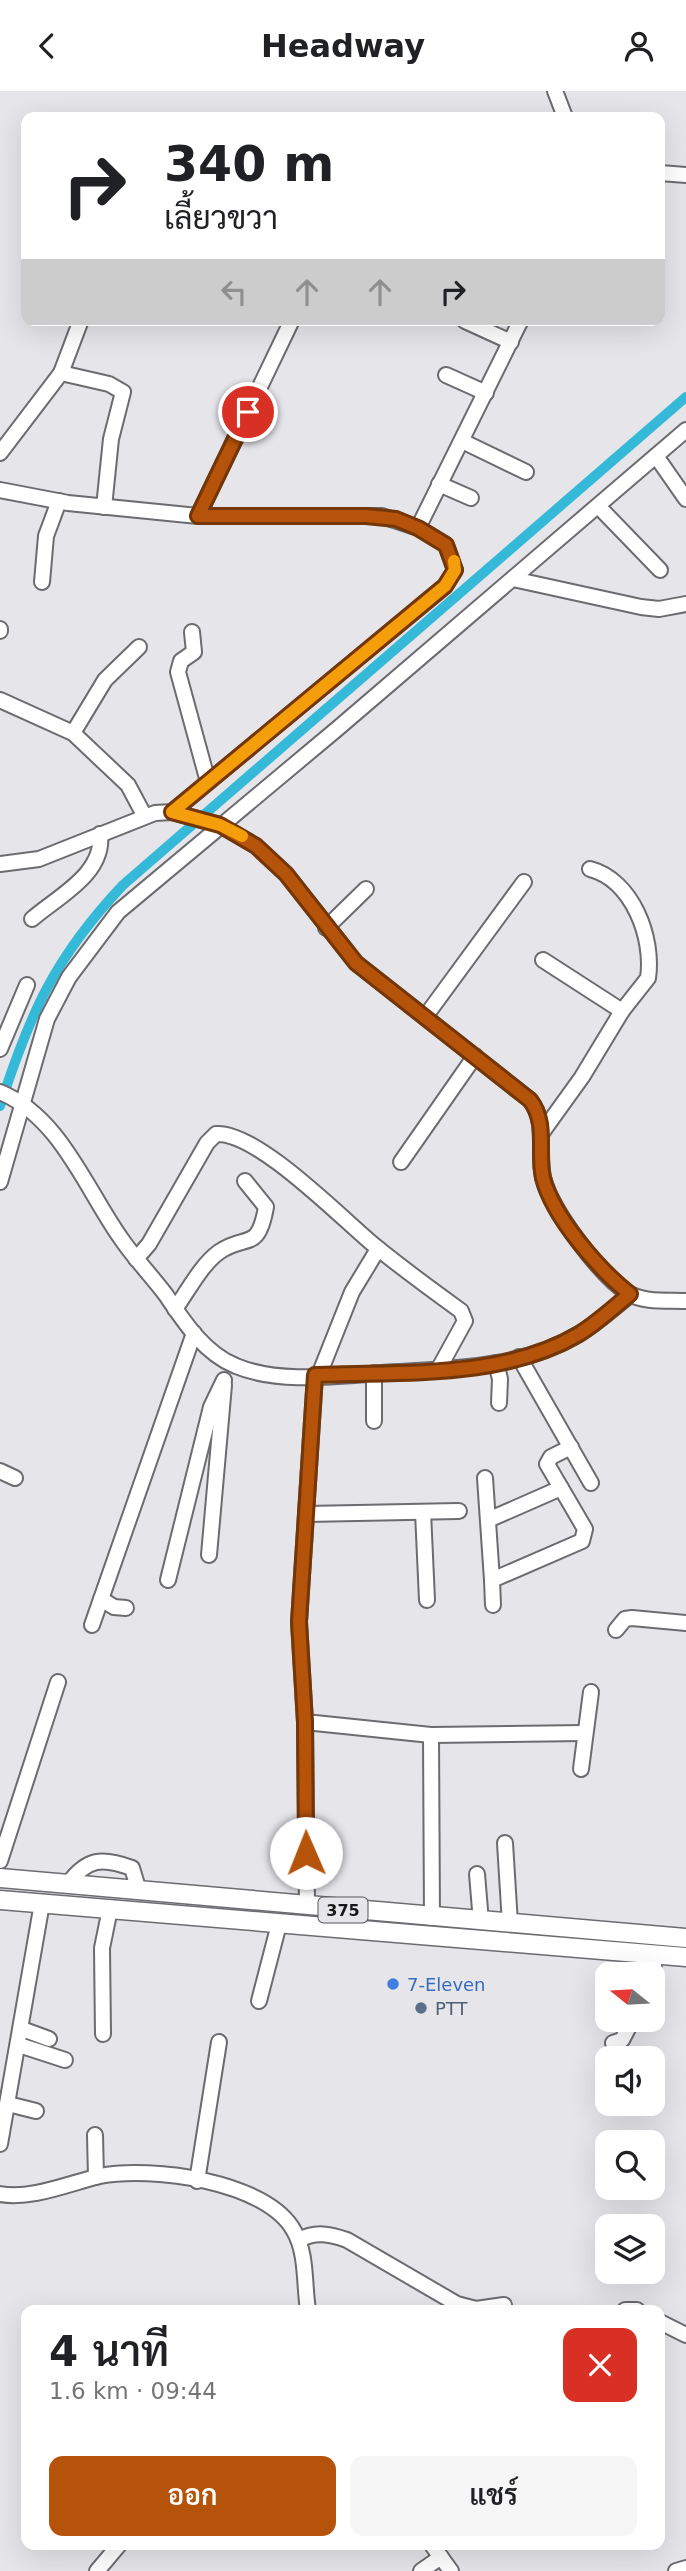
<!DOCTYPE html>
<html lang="th">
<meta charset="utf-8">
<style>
body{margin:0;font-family:"DejaVu Sans",Sarabun,sans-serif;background:#f6f6f6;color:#202124;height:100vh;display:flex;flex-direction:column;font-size:26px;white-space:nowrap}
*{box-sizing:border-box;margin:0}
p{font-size:23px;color:#757577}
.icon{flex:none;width:38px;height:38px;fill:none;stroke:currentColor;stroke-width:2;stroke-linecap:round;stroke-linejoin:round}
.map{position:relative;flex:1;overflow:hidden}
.drawer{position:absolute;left:21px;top:2214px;width:644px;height:245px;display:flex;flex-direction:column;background:#fff;border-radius:14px;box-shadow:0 7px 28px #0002}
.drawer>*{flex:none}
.banner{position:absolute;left:21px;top:21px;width:644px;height:214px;border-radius:14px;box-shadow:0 7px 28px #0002;background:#fff;color:#202124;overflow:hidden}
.needle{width:46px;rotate:288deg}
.buttons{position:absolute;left:595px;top:1871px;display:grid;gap:14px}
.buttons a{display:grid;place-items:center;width:70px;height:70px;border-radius:14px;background:#fff;box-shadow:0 7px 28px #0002;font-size:35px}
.pin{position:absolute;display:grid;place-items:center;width:60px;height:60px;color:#fff;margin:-30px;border:4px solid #fff;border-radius:50%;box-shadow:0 2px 7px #0007}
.me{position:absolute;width:77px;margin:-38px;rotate:359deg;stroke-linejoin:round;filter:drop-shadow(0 0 5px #0008)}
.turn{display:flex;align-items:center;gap:24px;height:147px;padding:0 28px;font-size:32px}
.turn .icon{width:91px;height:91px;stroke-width:2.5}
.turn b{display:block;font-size:49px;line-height:60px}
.lanes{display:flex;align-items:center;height:66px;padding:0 28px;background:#0003;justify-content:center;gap:35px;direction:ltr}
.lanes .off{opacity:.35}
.round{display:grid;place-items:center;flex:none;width:74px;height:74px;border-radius:14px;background:#f6f6f6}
.head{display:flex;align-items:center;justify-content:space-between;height:119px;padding:0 28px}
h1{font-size:42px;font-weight:600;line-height:52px}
.primary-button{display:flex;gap:14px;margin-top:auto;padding:14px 28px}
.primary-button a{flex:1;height:80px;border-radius:14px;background:#b45309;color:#fff;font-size:28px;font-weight:600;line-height:80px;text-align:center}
.primary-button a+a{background:#f6f6f6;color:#202124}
header{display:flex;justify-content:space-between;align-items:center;height:91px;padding:0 28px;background:#fff;font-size:32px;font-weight:600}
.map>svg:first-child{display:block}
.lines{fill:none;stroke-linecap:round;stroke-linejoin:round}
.canal{stroke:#34b9d8;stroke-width:10}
.minor-casing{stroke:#6c6b70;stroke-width:18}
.major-casing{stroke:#6c6b70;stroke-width:21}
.minor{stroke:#fff;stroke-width:14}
.major{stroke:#fff;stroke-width:18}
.route-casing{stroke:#753606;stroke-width:18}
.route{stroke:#b45309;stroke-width:12}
.slow{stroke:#f59e0b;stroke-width:12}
.shop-dot{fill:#3f7fe0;stroke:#e6e5ea;stroke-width:2.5}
.service-dot{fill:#5c6f8a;stroke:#e6e5ea;stroke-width:2.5}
.labels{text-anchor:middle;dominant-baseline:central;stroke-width:6;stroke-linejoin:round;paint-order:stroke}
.shield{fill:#e6e5ea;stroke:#565658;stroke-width:2}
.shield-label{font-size:16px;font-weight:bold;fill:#181819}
.shop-label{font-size:18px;fill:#366cbe;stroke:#e6e5ea;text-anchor:start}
.service-label{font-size:18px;fill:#4e5e75;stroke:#e6e5ea;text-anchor:start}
</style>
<header><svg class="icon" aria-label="back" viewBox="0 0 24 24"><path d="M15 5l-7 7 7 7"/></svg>Headway<svg class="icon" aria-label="person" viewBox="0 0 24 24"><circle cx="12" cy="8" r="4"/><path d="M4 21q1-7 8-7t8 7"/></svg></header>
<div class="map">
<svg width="686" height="2480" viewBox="0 0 686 2480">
<rect width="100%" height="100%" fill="#e6e5ea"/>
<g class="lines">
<path class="canal" d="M0,1015C30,922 55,866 123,794L686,306"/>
<g class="minor-casing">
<g id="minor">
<path d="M555,0L565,26"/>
<path d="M660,82L686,84"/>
<path d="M465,230L511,251"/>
<path d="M61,282L109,293L123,301L111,348L104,416"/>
<path d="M446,284L486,302"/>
<path d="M462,350L526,381"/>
<path d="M0,362L61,282L81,229"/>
<path d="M656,365L686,408"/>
<path d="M439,393L471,407"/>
<path d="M0,399L68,412L198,425H382L418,437L446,454L455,479L445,495L172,721"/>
<path d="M598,415L660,479"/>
<path d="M198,425L292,229"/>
<path d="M418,437L521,229"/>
<path d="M513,488L641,516L659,518L686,513"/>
<path d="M42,491L46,445L59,410"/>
<path d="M0,538V540"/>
<path d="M192,541L194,561L181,570L178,581L208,691"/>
<path d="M0,609L73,642L128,694L144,724"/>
<path d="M73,642L105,589L139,556"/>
<path d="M0,773L39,768L155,722L172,721L220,734L256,755L286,783L356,872L530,1009C548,1032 537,1060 543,1086C550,1117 601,1186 628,1202C644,1212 668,1209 686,1210"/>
<path d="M32,828C57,806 105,783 100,743"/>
<path d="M326,837L366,798"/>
<path d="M543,869L622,920"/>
<path d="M425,926L524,791"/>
<path d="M0,958L27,894"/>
<path d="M0,1001C60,1026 85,1096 120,1146C134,1167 151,1184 166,1204C184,1231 205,1263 236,1275C284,1295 349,1283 399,1281C460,1278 526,1275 579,1243C598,1232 613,1217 630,1204"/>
<path d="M541,1043L582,986L622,920L648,887C654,846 632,789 590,778"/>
<path d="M401,1071L475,965"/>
<path d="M0,1091L47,928L69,886L118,821L337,638L686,339"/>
<path d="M136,1168L149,1153L207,1052L216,1043C257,1040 342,1128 375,1155C403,1178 432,1199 461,1220L465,1230L438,1279"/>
<path d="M175,1218C188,1200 201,1174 219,1161C246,1142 258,1162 266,1116L245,1090"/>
<path d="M519,1266L591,1392"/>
<path d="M496,1272L500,1288L499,1312"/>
<path d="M319,1284L352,1201L378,1158"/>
<path d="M374,1330V1282"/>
<path d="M0,1380L15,1387"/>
<path d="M485,1387L492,1489L582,1450L585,1438L547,1373L551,1366L571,1356"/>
<path d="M423,1421L427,1509"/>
<path d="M306,1423L459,1420"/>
<path d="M488,1429L561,1397"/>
<path d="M209,1464L224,1294"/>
<path d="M168,1489L211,1316L224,1289"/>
<path d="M492,1489L493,1514"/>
<path d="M101,1508L114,1516L126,1517"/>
<path d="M92,1534L194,1242"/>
<path d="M616,1539L625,1528L632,1527L686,1532"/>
<path d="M305,1631L431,1644L584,1642"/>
<path d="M431,1644L432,1827"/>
<path d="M581,1678L591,1601"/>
<path d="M505,1752L510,1833"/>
<path d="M0,1770L58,1591"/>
<path d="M477,1783L481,1831"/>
<path d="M68,1793C87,1767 102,1766 132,1777L139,1800"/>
<path d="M307,1815L305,1631L299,1531L315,1284"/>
<path d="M650,1883L658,1863"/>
<path d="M259,1910L279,1833"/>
<path d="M22,1938L49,1948"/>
<path d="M103,1943L102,1857L110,1818"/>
<path d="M613,1952L622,1949L633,1928"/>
<path d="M19,1954L65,1969"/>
<path d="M8,2013L36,2020"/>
<path d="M95,2044L96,2086"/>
<path d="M0,2053L42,1812"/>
<path d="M197,2090L219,1951"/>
<path d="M0,2103C31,2109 70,2092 100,2085C151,2075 267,2090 294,2140C307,2162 304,2194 308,2219"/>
<path d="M299,2149C315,2140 330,2143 347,2149L457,2213L476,2218L504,2214"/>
<path d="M625,2219H637"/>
<path d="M660,2231L686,2244"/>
<path d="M432,2454L451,2480"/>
<path d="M97,2480L119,2454"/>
<path d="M421,2480L441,2466"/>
<path d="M676,2480L686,2477"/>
</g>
</g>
<g class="major-casing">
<g id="major">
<path d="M0,1787L686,1847"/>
<path d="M0,1809L686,1866"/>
</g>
</g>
<use href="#minor" class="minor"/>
<use href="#major" class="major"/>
</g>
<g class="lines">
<g class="route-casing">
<path id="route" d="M248,321L198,425H366L396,428L418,437L446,454L455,479L445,495L172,721L220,734L256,755L286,783L356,872L530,1009C548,1032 537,1060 543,1087C553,1126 599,1179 630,1203C613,1217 597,1232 579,1243C501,1289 401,1280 315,1284L299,1531L305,1631L306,1762"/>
</g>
<use href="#route" class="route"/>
<path class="slow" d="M242,745L220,734L172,721L445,495L455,479L454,470"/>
</g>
<circle class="shop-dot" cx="393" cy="1893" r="7"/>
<circle class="service-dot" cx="421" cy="1917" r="7"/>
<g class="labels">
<rect class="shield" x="318.5" y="1806.5" width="49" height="25" rx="5"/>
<g class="shield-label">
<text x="343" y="1819">375</text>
</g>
<g class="shop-label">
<text x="407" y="1893">7-Eleven</text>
</g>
<g class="service-label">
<text x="435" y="1917">PTT</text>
</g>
</g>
</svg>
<div class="buttons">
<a><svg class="needle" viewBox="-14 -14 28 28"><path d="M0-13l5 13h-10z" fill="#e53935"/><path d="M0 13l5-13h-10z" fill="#757577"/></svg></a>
<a><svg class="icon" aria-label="sound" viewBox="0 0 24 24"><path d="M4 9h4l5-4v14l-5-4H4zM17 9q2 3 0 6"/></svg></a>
<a><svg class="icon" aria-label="search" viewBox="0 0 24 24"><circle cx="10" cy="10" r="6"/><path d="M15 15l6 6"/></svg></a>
<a><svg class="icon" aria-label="layers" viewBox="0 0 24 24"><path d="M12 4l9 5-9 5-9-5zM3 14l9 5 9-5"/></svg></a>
</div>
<div class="pin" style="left:248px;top:321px;background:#d93025"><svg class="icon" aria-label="arrive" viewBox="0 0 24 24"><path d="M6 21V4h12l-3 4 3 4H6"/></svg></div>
<svg class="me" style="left:306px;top:1762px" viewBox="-20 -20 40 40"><circle r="19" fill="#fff"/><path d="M0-13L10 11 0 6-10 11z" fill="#b45309"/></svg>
<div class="banner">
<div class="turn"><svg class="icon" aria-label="right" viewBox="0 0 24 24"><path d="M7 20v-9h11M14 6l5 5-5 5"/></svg><div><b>340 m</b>เลี้ยวขวา</div></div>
<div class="lanes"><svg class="icon off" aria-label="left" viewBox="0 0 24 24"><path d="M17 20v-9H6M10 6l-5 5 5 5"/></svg><svg class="icon off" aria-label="ahead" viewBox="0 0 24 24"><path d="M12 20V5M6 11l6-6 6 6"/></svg><svg class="icon off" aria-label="ahead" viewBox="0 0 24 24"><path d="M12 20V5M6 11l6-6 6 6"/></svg><svg class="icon" aria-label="right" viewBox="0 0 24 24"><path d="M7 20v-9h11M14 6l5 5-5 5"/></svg></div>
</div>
<section class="drawer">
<div class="head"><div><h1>4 นาที</h1><p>1.6 km · 09:44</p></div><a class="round" style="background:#d93025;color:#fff"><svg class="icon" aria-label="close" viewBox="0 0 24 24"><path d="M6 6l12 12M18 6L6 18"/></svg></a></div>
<div class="primary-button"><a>ออก</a><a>แชร์</a></div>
</section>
</div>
